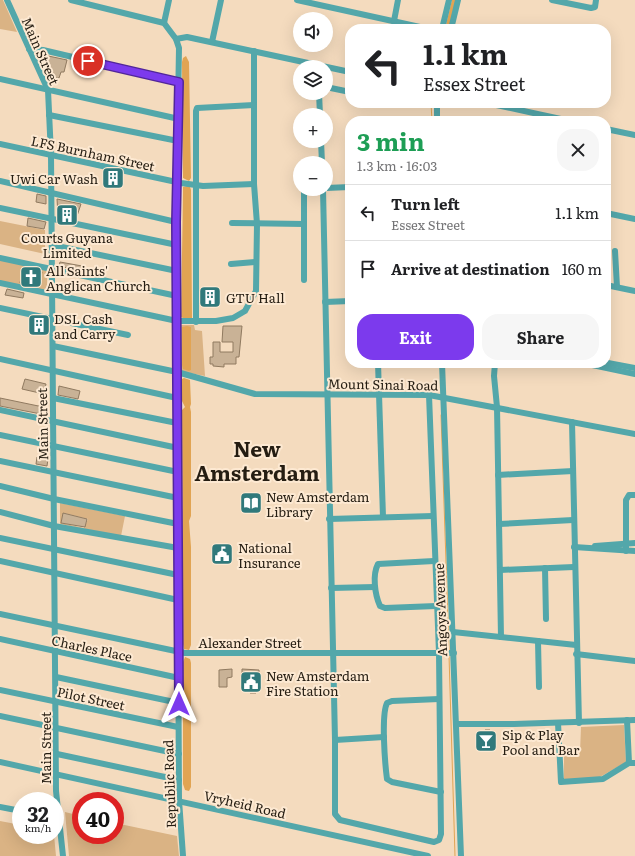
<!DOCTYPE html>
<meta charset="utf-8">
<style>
body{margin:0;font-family:Literata,serif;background:#f6f6f6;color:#202124;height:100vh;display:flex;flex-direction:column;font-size:15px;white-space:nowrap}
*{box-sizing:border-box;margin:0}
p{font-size:13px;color:#757577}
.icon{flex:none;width:22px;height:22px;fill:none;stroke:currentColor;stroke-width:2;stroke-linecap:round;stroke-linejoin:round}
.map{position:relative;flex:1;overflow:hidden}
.panel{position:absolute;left:345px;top:116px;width:266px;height:252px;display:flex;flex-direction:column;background:#fff;border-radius:16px;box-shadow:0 4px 16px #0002}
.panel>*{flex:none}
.guide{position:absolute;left:345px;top:24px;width:266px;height:84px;border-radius:16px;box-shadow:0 4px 16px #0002;background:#fff;color:#202124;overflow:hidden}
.buttons{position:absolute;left:293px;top:12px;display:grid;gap:8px}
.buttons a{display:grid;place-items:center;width:40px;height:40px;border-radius:50%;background:#fff;box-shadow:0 4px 16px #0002;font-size:20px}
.speed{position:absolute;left:12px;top:792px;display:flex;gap:8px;font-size:20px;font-weight:700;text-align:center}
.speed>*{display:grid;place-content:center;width:52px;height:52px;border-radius:50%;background:#fff;box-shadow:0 4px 16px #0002;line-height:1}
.speed small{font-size:10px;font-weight:400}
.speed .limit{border:6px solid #d22;background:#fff;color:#111}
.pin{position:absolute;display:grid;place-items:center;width:34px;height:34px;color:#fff;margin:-17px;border:2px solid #fff;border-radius:50%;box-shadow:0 1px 4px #0007}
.me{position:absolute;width:44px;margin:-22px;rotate:0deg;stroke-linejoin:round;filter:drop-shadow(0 0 3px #0008)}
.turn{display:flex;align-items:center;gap:14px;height:84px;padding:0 12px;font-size:18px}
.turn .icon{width:52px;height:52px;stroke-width:2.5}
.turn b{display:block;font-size:28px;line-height:34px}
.round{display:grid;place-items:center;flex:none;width:42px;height:42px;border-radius:16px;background:#f6f6f6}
.summary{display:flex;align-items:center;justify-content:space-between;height:68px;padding:0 12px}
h1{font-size:24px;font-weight:700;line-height:30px;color:#1e9e55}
.primary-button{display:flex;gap:8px;margin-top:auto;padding:8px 12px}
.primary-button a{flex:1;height:46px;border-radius:16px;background:#7c3aed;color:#fff;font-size:16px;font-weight:700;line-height:46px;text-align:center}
.primary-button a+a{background:#f6f6f6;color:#202124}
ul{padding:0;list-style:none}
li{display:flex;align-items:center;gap:12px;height:56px;padding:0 12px;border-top:1px solid #e0e0e0}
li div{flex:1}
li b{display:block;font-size:15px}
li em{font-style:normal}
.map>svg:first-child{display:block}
.green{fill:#dab384;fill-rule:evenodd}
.water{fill:#e1a453}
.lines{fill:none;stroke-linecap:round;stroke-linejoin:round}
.stream{stroke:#e1a453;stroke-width:1}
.canal{stroke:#e1a453;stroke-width:4}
.building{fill:#c9b296;stroke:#907a60}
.minor{stroke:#53a7aa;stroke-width:6}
.minor-bridge{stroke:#53a7aa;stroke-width:6}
.route-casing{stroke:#51269a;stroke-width:10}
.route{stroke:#7c3aed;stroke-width:7}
.labels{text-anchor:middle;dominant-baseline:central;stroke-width:4;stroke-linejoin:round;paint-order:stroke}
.street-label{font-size:13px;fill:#251d12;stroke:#fde9d2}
.poi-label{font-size:13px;fill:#251d12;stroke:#fde9d2;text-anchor:start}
.town-label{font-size:21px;font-weight:bold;fill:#251d12;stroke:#fde9d2}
</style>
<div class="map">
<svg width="635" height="856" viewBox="0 0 635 856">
<rect width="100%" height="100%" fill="#f4dbbe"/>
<g class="green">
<path d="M0,0H3L17,32L0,29Z"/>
<path d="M0,221L45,230V254L0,244Z"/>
<path d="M0,260L47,270V291L0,281ZM24,266L42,270L38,288L20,284Z"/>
<path d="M180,325H194L195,330L202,331L205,376L180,371Z"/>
<path d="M60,503L125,516L121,536L60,524ZM64,513L88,519L84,528L61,523Z"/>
<path d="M624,725L626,762L600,777L564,780V753H580L581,727Z"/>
<path d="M65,812L81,816V835H115V823L177,836L179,856H69Z"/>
<path d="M0,821L21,825V835H54L56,856H0Z"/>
</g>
<g class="water">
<path d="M186,56L189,62L191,178L189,181L183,178V170L182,62L183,58Z"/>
<path d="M187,186L190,187L191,190L192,319L183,318L181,317L183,193V187Z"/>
<path d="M187,326L191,327V370L189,371L183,369L182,365V327Z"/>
<path d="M184,378L190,380L191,404L190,407L191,412V516L189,521L191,547V645L189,650L184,649L183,644L182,410L185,407L182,401V379Z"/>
<path d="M185,657L190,659L191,663V787L189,791L185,790L183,784V662Z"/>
</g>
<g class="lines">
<g class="stream">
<path d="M431,103L432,121"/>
<path d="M441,415L449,650"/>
<path d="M449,655L455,856"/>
</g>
<path class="canal" d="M447,29L454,0"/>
</g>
<g class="building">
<path d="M39,54L67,60L64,72H61L59,78L48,77Z"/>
<path d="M37,194L46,196V204L36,202Z"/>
<path d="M57,199L81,204L76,219L58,215Z"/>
<path d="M28,218L46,222L44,229L27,226Z"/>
<path d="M60,262L82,266L81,271L59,266Z"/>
<path d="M23,268L42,272L38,287L20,283Z"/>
<path d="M7,289L24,293L23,298L5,295Z"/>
<path d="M203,292H217L216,303H203Z"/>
<path d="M34,320L44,322L43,331L33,330Z"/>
<path d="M223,326H242L239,357H236V364H224V367L213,366V364H210V357H213V342H220V352H233V342H222Z"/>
<path d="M25,379L46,384L44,394L22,389Z"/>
<path d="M59,386L80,391L78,399L58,395Z"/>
<path d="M0,398L48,408L46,415L0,406Z"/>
<path d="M37,457L48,459L47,466L36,464Z"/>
<path d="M246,498H256V507H259L260,512L246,513Z"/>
<path d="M63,513L87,519L85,527L61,523Z"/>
<rect x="215" y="547" width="13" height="15"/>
<path d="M232,669V677L227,678V687H219V670Z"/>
<path d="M242,669L259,670V675H256V693H250V687L247,686V675H242Z"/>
<path d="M485,730H490V751H485V749H482L481,734H485Z"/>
</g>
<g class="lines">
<g class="minor">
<path d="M7,0L48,90L51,155L56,791L63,856"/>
<path d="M71,0L164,23L176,39L179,48L176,222L179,800L183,856"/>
<path d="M297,0L429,29"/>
<path d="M552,0L591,8L595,7L596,0"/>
<path d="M394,21L398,0"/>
<path d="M164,23L169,0"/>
<path d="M442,29L449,0"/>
<path d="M451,29L458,0"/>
<path d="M176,39L187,37L350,72"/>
<path d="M212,42L221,0"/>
<path d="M29,49L43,50L179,82"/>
<path d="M0,79L179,119"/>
<path d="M326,87L350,92"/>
<path d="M319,93L320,115"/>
<path d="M404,103L413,105"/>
<path d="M437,103V121"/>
<path d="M487,103L570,121"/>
<path d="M49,115L178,141"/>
<path d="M606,129L635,135"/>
<path d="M321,141L322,163"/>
<path d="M0,144L181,183L203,186L254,184"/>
<path d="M0,181L176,222"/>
<path d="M326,188L350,187"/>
<path d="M304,189V280"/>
<path d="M323,189L335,740V814L340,820L434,842L439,840L441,834L439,653L429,395"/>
<path d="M0,208L177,245"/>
<path d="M606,213L635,219"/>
<path d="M232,223L304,224"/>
<path d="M52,245L177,271"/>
<path d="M615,251L617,287"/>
<path d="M0,258L177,296"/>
<path d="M231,264L255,262"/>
<path d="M0,283L177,321H216L233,318L245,311L256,291L257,224L254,184V51"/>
<path d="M606,285L635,291"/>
<path d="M325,302L350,301"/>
<path d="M0,308L128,335"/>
<path d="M196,322V111L197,108L254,105"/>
<path d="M53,346L177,372L255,394L429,395L635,434"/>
<path d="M0,359L177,398"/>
<path d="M378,363L383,517"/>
<path d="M442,363L461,856"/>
<path d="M495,363L494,376L497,407L501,637"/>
<path d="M583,363L635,374"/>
<path d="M608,363L635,368"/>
<path d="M53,398L177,423"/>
<path d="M0,410L178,448"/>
<path d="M572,422L579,723"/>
<path d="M0,435L178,472"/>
<path d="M0,461L178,498"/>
<path d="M498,475L573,471"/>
<path d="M0,486L54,499L178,524"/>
<path d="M0,512L54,526L178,548"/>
<path d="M329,519L433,516"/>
<path d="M499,524L573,520"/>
<path d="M0,538L178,575"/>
<path d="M595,546L635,543"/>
<path d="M574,547L635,551"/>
<path d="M626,551V500L629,495H635"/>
<path d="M0,561L178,600"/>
<path d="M434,561L378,564C372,575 375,595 380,606L385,608L436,606"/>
<path d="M545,568L546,619"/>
<path d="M500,570L574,567"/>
<path d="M331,588L375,587"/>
<path d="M0,614L185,653H442"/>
<path d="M453,632L576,645"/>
<path d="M0,639L179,678"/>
<path d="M538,641L539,687"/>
<path d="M576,654L635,661"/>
<path d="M56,677L179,703"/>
<path d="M0,690L178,727"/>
<path d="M439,699L392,701L387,703C381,715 385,764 387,779L392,782L441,792"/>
<path d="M0,716L179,754"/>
<path d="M627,720L629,763"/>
<path d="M558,723L561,782L603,779L629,763H635"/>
<path d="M456,724H514L635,720"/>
<path d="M335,740L384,737"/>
<path d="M57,754L179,780"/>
<path d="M0,762L428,856"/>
<path d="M0,807L21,811"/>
</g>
<path class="minor-bridge" d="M445,653H454"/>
</g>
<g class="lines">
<g class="route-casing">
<path id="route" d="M88,61L179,82L176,222L179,704"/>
</g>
<use href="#route" class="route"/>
</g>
<defs>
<g id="building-square" transform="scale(1.15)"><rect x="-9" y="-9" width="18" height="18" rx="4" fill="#30797b" stroke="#fde9d2"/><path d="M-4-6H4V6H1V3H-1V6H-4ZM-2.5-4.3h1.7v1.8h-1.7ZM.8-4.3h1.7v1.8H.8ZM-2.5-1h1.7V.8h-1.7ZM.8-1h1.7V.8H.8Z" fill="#fff"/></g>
<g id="church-square" transform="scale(1.15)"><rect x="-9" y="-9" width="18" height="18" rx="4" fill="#30797b" stroke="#fde9d2"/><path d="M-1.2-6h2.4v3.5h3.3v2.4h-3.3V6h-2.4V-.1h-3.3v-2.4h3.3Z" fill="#fff"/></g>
<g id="library-square" transform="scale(1.15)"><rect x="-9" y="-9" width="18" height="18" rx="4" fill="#30797b" stroke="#fde9d2"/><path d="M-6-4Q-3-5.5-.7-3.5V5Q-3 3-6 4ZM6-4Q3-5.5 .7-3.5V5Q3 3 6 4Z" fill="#fff"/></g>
<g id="civic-square" transform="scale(1.15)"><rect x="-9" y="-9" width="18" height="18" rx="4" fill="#30797b" stroke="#fde9d2"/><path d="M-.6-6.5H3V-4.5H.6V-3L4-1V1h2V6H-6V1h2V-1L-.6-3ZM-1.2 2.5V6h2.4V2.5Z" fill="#fff"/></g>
<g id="bar-square" transform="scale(1.15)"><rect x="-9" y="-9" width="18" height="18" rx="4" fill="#30797b" stroke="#fde9d2"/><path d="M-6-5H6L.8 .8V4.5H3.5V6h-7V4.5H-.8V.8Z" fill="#fff"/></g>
</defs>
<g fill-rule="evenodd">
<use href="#building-square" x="113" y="178"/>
<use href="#building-square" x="67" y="215"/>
<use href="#church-square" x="31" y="277"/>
<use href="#building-square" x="210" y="297"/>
<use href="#building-square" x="39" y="325"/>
<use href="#library-square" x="251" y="503"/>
<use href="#civic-square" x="222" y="554"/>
<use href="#civic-square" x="251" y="682"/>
<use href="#bar-square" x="486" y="741"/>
</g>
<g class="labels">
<g class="street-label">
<text transform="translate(41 51) rotate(66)">Main Street</text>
<text transform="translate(93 153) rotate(12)">LFS Burnham Street</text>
<text transform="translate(383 384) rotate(1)">Mount Sinai Road</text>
<text transform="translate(42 424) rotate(-91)">Main Street</text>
<text transform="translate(440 610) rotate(-92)">Angoys Avenue</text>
<text x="250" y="642">Alexander Street</text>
<text transform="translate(92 648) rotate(12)">Charles Place</text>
<text transform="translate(91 698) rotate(12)">Pilot Street</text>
<text transform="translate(45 748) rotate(-90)">Main Street</text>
<text transform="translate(169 784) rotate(-92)">Republic Road</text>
<text transform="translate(245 804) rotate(13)">Vryheid Road</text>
</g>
<g class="poi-label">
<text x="98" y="178" text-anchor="end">Uwi Car Wash</text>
<text x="67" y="237" text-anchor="middle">Courts Guyana<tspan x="67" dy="15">Limited</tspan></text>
<text x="46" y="270">All Saints'<tspan x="46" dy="15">Anglican Church</tspan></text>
<text x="226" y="297">GTU Hall</text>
<text x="54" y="318">DSL Cash<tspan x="54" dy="15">and Carry</tspan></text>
<text x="266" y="496">New Amsterdam<tspan x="266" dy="15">Library</tspan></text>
<text x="238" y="547">National<tspan x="238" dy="15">Insurance</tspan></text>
<text x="266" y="675">New Amsterdam<tspan x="266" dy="15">Fire Station</tspan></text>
<text x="502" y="734">Sip &amp; Play<tspan x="502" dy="15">Pool and Bar</tspan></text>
</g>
<g class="town-label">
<text x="257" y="447">New<tspan x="257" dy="24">Amsterdam</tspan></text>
</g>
</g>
</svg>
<div class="buttons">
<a><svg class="icon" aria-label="sound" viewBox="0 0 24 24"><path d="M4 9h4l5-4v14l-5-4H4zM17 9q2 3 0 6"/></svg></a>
<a><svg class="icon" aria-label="layers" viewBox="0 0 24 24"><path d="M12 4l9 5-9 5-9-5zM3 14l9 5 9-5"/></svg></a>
<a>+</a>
<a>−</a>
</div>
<div class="speed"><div>32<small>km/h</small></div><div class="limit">40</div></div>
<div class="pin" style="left:88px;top:61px;background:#d93025"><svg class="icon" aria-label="arrive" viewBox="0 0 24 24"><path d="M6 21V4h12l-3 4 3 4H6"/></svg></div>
<svg class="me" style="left:179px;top:704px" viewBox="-20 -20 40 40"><path d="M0-17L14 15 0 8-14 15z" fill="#7c3aed" stroke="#fff" stroke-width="4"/></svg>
<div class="guide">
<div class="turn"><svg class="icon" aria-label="left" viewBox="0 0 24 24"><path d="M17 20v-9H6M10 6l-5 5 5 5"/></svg><div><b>1.1 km</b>Essex Street</div></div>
</div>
<section class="panel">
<div class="summary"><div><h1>3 min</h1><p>1.3 km · 16:03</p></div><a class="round"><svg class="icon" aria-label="close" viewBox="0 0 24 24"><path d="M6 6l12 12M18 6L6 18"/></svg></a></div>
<ul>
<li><svg class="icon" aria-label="left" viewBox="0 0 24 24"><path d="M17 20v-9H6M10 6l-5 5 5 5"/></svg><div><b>Turn left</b><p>Essex Street</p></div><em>1.1 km</em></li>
<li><svg class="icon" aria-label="arrive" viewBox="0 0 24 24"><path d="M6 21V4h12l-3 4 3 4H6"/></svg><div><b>Arrive at destination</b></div><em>160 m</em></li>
</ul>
<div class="primary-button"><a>Exit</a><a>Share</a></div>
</section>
</div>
